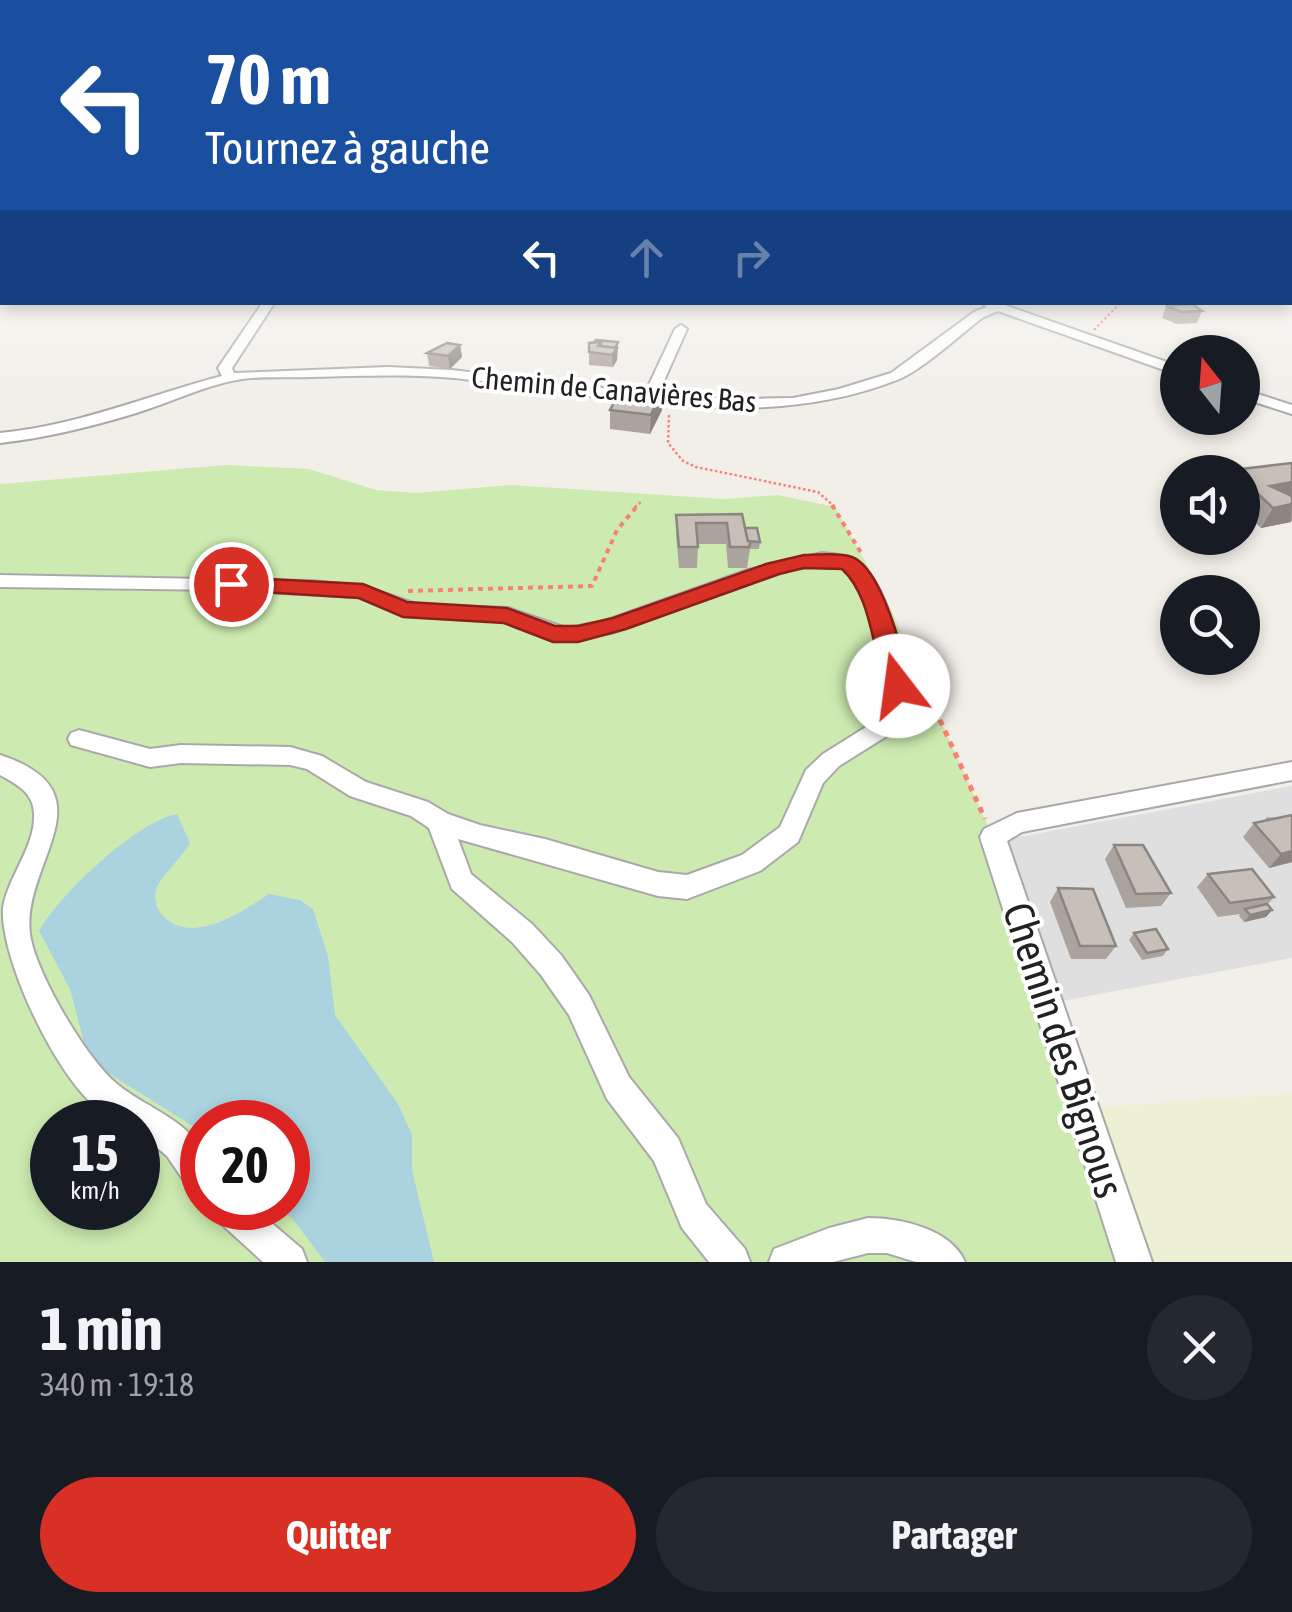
<!DOCTYPE html>
<html lang="fr">
<meta charset="utf-8">
<style>
body{margin:0;font-family:"Asap Condensed",sans-serif;background:#242831;color:#f1f3f6;height:100vh;display:flex;flex-direction:column;font-size:38px;white-space:nowrap}
*{box-sizing:border-box;margin:0}
p{font-size:32px;color:#9ea1a6}
.icon{flex:none;width:55px;height:55px;fill:none;stroke:currentColor;stroke-width:2;stroke-linecap:round;stroke-linejoin:round}
.map{position:relative;height:1262px;overflow:hidden}
.panel{display:flex;flex-direction:column;background:#171b24;flex:1}
.panel>*{flex:none}
.hud{position:absolute;left:0px;top:0px;width:1292px;height:305px;box-shadow:0 5px 15px #0003;background:#1a4fa0;color:#fff;overflow:hidden}
.needle{width:65px;rotate:343deg}
.tools{position:absolute;left:1160px;top:335px;display:grid;gap:20px}
.tools a{display:grid;place-items:center;width:100px;height:100px;border-radius:50%;background:#171b24;box-shadow:0 5px 15px #0003;font-size:50px}
.speed{position:absolute;left:30px;top:1100px;display:flex;gap:20px;font-size:50px;font-weight:700;text-align:center}
.speed>*{display:grid;place-content:center;width:130px;height:130px;border-radius:50%;background:#171b24;box-shadow:0 5px 15px #0003;line-height:1}
.speed small{font-size:25px;font-weight:400}
.speed .limit{border:15px solid #d22;background:#fff;color:#111}
.pin{position:absolute;display:grid;place-items:center;width:85px;height:85px;color:#fff;margin:-42px;border:5px solid #fff;border-radius:50%;box-shadow:0 2px 10px #0007}
.me{position:absolute;width:110px;margin:-55px;rotate:345deg;stroke-linejoin:round;filter:drop-shadow(0 0 8px #0008)}
.turn{display:flex;align-items:center;gap:35px;height:210px;padding:0 40px;font-size:45px}
.turn .icon{width:130px;height:130px;stroke-width:2.5}
.turn b{display:block;font-size:70px;line-height:85px}
.lanes{display:flex;align-items:center;height:95px;padding:0 40px;background:#0003;justify-content:center;gap:50px;direction:ltr}
.lanes .off{opacity:.35}
.round{display:grid;place-items:center;flex:none;width:105px;height:105px;border-radius:52px;background:#242831}
.head{display:flex;align-items:center;justify-content:space-between;height:170px;padding:0 40px}
h1{font-size:60px;font-weight:700;line-height:75px}
.primary-button{display:flex;gap:20px;margin-top:auto;padding:20px 40px}
.primary-button a{flex:1;height:115px;border-radius:60px;background:#d93025;color:#fff;font-size:40px;font-weight:700;line-height:115px;text-align:center}
.primary-button a+a{background:#242831;color:#f1f3f6}
.map>svg:first-child{display:block}
.residential{fill:#e0dfdf}
.farmland{fill:#eef0d5}
.grass{fill:#cdebb0;fill-rule:evenodd}
.water{fill:#aad3df}
.lines{fill:none;stroke-linecap:round;stroke-linejoin:round}
.minor-casing{stroke:#a9a9a9;stroke-width:4}
.path-far2{stroke:#fa8072;stroke-width:2.5;stroke-dasharray:2.5 2.5;stroke-linecap:butt}
.path-far1{stroke:#fa8072;stroke-width:4;stroke-dasharray:5 5;stroke-linecap:butt}
.path{stroke:#fa8072;stroke-width:5;stroke-dasharray:6 6;stroke-linecap:butt}
.minor{fill:#fff;fill-rule:evenodd}
.wall{fill:#aba49e}
.shaded-wall{fill:#8b8681}
.building{fill:#c7bfb8;stroke:#8b8681;stroke-width:2.5}
.route{fill:#d93025;stroke:#8d1f18;stroke-width:2.5}
.labels{text-anchor:middle;dominant-baseline:central;stroke-width:8;stroke-linejoin:round;paint-order:stroke}
.far-street-label{font-size:30px;fill:#222;stroke:#fff}
.near-street-label{font-size:42px;fill:#222;stroke:#fff}
</style>
<div class="map">
<svg width="1292" height="1262" viewBox="0 0 1292 1262">
<rect width="100%" height="100%" fill="#f2efe9"/>
<path class="residential" d="M1292,786V958L1062,1001L1003,840Z"/>
<path class="farmland" d="M1292,1094V1262H1150L1099,1107Z"/>
<path class="grass" d="M226,465L309,469L376,490L416,493L511,485L724,499L778,495L835,507L887,601L993,837L1134,1262H0V484ZM52,1122H138V1208H52ZM202,1122H288V1208H202Z"/>
<path class="water" d="M177,814L190,843C181,859 164,872 157,887C153,897 156,909 163,916C192,946 242,912 269,894L300,900L313,909L328,956L335,1015L398,1104L412,1135V1170L434,1262H325L292,1218L277,1208H288V1122H202V1132L89,1061L70,989L39,931C59,895 137,821 177,814Z"/>
<g class="lines">
<g class="minor-casing">
<g id="minor">
<path d="M263,302H275L232,368L234,373L388,367L452,370L645,393L675,329L681,325L687,329L658,394L734,399L793,398L839,389L891,373L974,312L987,307L980,302H996L1178,366V375L998,311L982,318C960,335 921,371 897,380C755,436 599,393 454,378C406,374 358,376 310,377C288,378 264,376 242,379C204,385 170,403 133,414C90,427 45,438 0,443V433C80,425 146,396 222,376L218,368Z"/>
<path d="M1242,389L1292,405V414L1242,398Z"/>
<path d="M822,553C832,554 844,554 853,559C889,577 906,670 910,707L890,734L839,766L823,783L798,842L760,871L687,899L658,896L458,839L471,874L532,924L561,955L589,995L629,1077L678,1138L706,1204L745,1249L750,1262H709L682,1228L654,1161L607,1099L569,1015L541,975L512,942L452,889L429,828L411,816L350,796L307,769L290,765L181,763L150,767L71,745L68,739L71,733L79,730L150,749L181,745L290,747L322,756L366,782L428,802L448,814L480,825L545,839L658,872L687,875L742,855L780,827L806,770L823,754L874,722L888,705C885,675 870,578 839,567C824,562 807,567 792,569L611,633L566,641L545,637L507,621L406,616L357,597L223,590L0,587V575L312,581L363,586L419,605L508,608L566,628L602,622L748,570Z"/>
<path d="M0,755C114,792 21,863 30,934C35,972 87,1060 117,1084C145,1107 179,1116 201,1147L202,1194L190,1190L167,1156L138,1132V1122C120,1122 109,1118 96,1107C56,1075 0,959 3,908C8,876 36,846 34,813C33,792 16,784 0,775Z"/>
<path d="M1292,762V780L1022,832L1007,841L1152,1262H1116L980,837L984,829L1017,813Z"/>
<path d="M212,1208H254L302,1249L307,1262H263L217,1220Z"/>
<path d="M868,1218C901,1218 951,1229 965,1262H916L887,1253H868L833,1262H769L774,1249L829,1228Z"/>
</g>
</g>
<g class="path-far2">
<path d="M1094,330L1121,302"/>
<path d="M669,415L668,443L683,461L696,467L818,492L835,507"/>
<path d="M635,507L642,501"/>
</g>
<g class="path-far1">
<path d="M832,505L863,556"/>
<path d="M408,591L592,586L617,530L638,505"/>
<path d="M911,655L932,700"/>
</g>
<path class="path" d="M930,698L985,819"/>
<use href="#minor" class="minor"/>
</g>
<g class="wall">
<path d="M1166,306L1202,311L1197,323L1177,324L1162,318Z"/>
<path d="M618,342L617,360L613,367L589,365V343Z"/>
<path d="M460,345L462,357L450,369L429,366L427,353Z"/>
<path d="M662,390V410L650,434L610,429V410Z"/>
<path d="M1292,463V520L1291,522L1261,528L1242,510V472H1231L1233,470Z"/>
<path d="M742,514L745,528L760,542L759,549H750L747,568H728L726,544H698L697,568H679L676,535V515Z"/>
<path d="M1292,815V862L1269,868L1243,837L1254,823L1264,821L1267,817L1277,818Z"/>
<path d="M1114,845L1171,893L1161,906L1126,908L1105,859Z"/>
<path d="M1208,874L1274,897L1268,904L1272,910L1266,917L1244,922L1239,916L1240,914L1218,917L1197,887Z"/>
<path d="M1058,888L1116,946L1106,959H1071L1050,902Z"/>
<path d="M1134,933L1168,949L1163,956L1142,960L1129,940Z"/>
</g>
<g class="shaded-wall">
<path d="M618,342L617,360L613,367L612,355Z"/>
<path d="M460,345L462,357L450,369L448,356Z"/>
<path d="M662,390V410L650,434L651,415Z"/>
<path d="M1292,482V496L1288,501L1270,486Z"/>
<path d="M1292,504L1291,522L1261,528L1273,508Z"/>
<path d="M1292,851V862L1269,868L1281,854Z"/>
<path d="M1272,910L1266,917L1244,922L1250,915Z"/>
</g>
<g class="building">
<path d="M1192,304L1202,311L1182,312L1166,306Z"/>
<path d="M596,340L618,342L615,348L601,346V342L593,343Z"/>
<path d="M601,342L598,346L617,348L612,355L589,352V343Z"/>
<path d="M447,343L460,345L448,356L427,353Z"/>
<path d="M623,386L662,390L651,415L610,410Z"/>
<path d="M1292,463V482L1270,486L1292,496V504L1273,508L1242,479V472H1235L1233,470Z"/>
<path d="M742,514L748,541H751L749,547H730L727,523H696L698,547H679L676,515Z"/>
<path d="M745,528H757L760,542L748,541Z"/>
<path d="M1292,815V851L1281,854L1254,823Z"/>
<path d="M1114,845H1143L1171,893L1136,894Z"/>
<path d="M1252,869L1274,897L1230,903L1208,874Z"/>
<path d="M1058,888L1093,889L1116,946H1080Z"/>
<path d="M1267,904L1272,910L1250,915L1245,909Z"/>
<path d="M1156,929L1168,949L1147,953L1134,933Z"/>
</g>
<linearGradient id="sky" x2="0" y2="1"><stop stop-color="#8fc0e4"/><stop offset="0.57" stop-color="#f9f8f5"/><stop offset="1" stop-color="#f9f8f5" stop-opacity="0"/></linearGradient>
<rect width="1292" height="413" fill="url(#sky)"/>
<path class="route" d="M804,555C818,555 839,552 852,557C882,568 904,657 911,686L907,693H890C871,655 874,599 842,569L804,568L779,574L626,629L578,642H553L504,623L403,617L359,598L231,590L220,584L231,577L363,584L407,602L507,608L555,626H578L613,618L766,564Z"/>
<g class="labels">
<g class="far-street-label">
<text transform="translate(614 389) rotate(5)">Chemin de Canavières Bas</text>
</g>
<g class="near-street-label">
<text transform="translate(1064 1050) rotate(72)">Chemin des Bignous</text>
</g>
</g>
</svg>
<div class="tools">
<a><svg class="needle" viewBox="-14 -14 28 28"><path d="M0-13l5 13h-10z" fill="#e53935"/><path d="M0 13l5-13h-10z" fill="#9ea1a6"/></svg></a>
<a><svg class="icon" aria-label="sound" viewBox="0 0 24 24"><path d="M4 9h4l5-4v14l-5-4H4zM17 9q2 3 0 6"/></svg></a>
<a><svg class="icon" aria-label="search" viewBox="0 0 24 24"><circle cx="10" cy="10" r="6"/><path d="M15 15l6 6"/></svg></a>
</div>
<div class="speed"><div>15<small>km/h</small></div><div class="limit">20</div></div>
<div class="pin" style="left:231px;top:584px;background:#d93025"><svg class="icon" aria-label="arrive" viewBox="0 0 24 24"><path d="M6 21V4h12l-3 4 3 4H6"/></svg></div>
<svg class="me" style="left:898px;top:686px" viewBox="-20 -20 40 40"><circle r="19" fill="#fff"/><path d="M0-13L10 11 0 6-10 11z" fill="#d93025"/></svg>
<div class="hud">
<div class="turn"><svg class="icon" aria-label="left" viewBox="0 0 24 24"><path d="M17 20v-9H6M10 6l-5 5 5 5"/></svg><div><b>70 m</b>Tournez à gauche</div></div>
<div class="lanes"><svg class="icon" aria-label="left" viewBox="0 0 24 24"><path d="M17 20v-9H6M10 6l-5 5 5 5"/></svg><svg class="icon off" aria-label="ahead" viewBox="0 0 24 24"><path d="M12 20V5M6 11l6-6 6 6"/></svg><svg class="icon off" aria-label="right" viewBox="0 0 24 24"><path d="M7 20v-9h11M14 6l5 5-5 5"/></svg></div>
</div>
</div>
<section class="panel">
<div class="head"><div><h1>1 min</h1><p>340 m · 19:18</p></div><a class="round"><svg class="icon" aria-label="close" viewBox="0 0 24 24"><path d="M6 6l12 12M18 6L6 18"/></svg></a></div>
<div class="primary-button"><a>Quitter</a><a>Partager</a></div>
</section>
